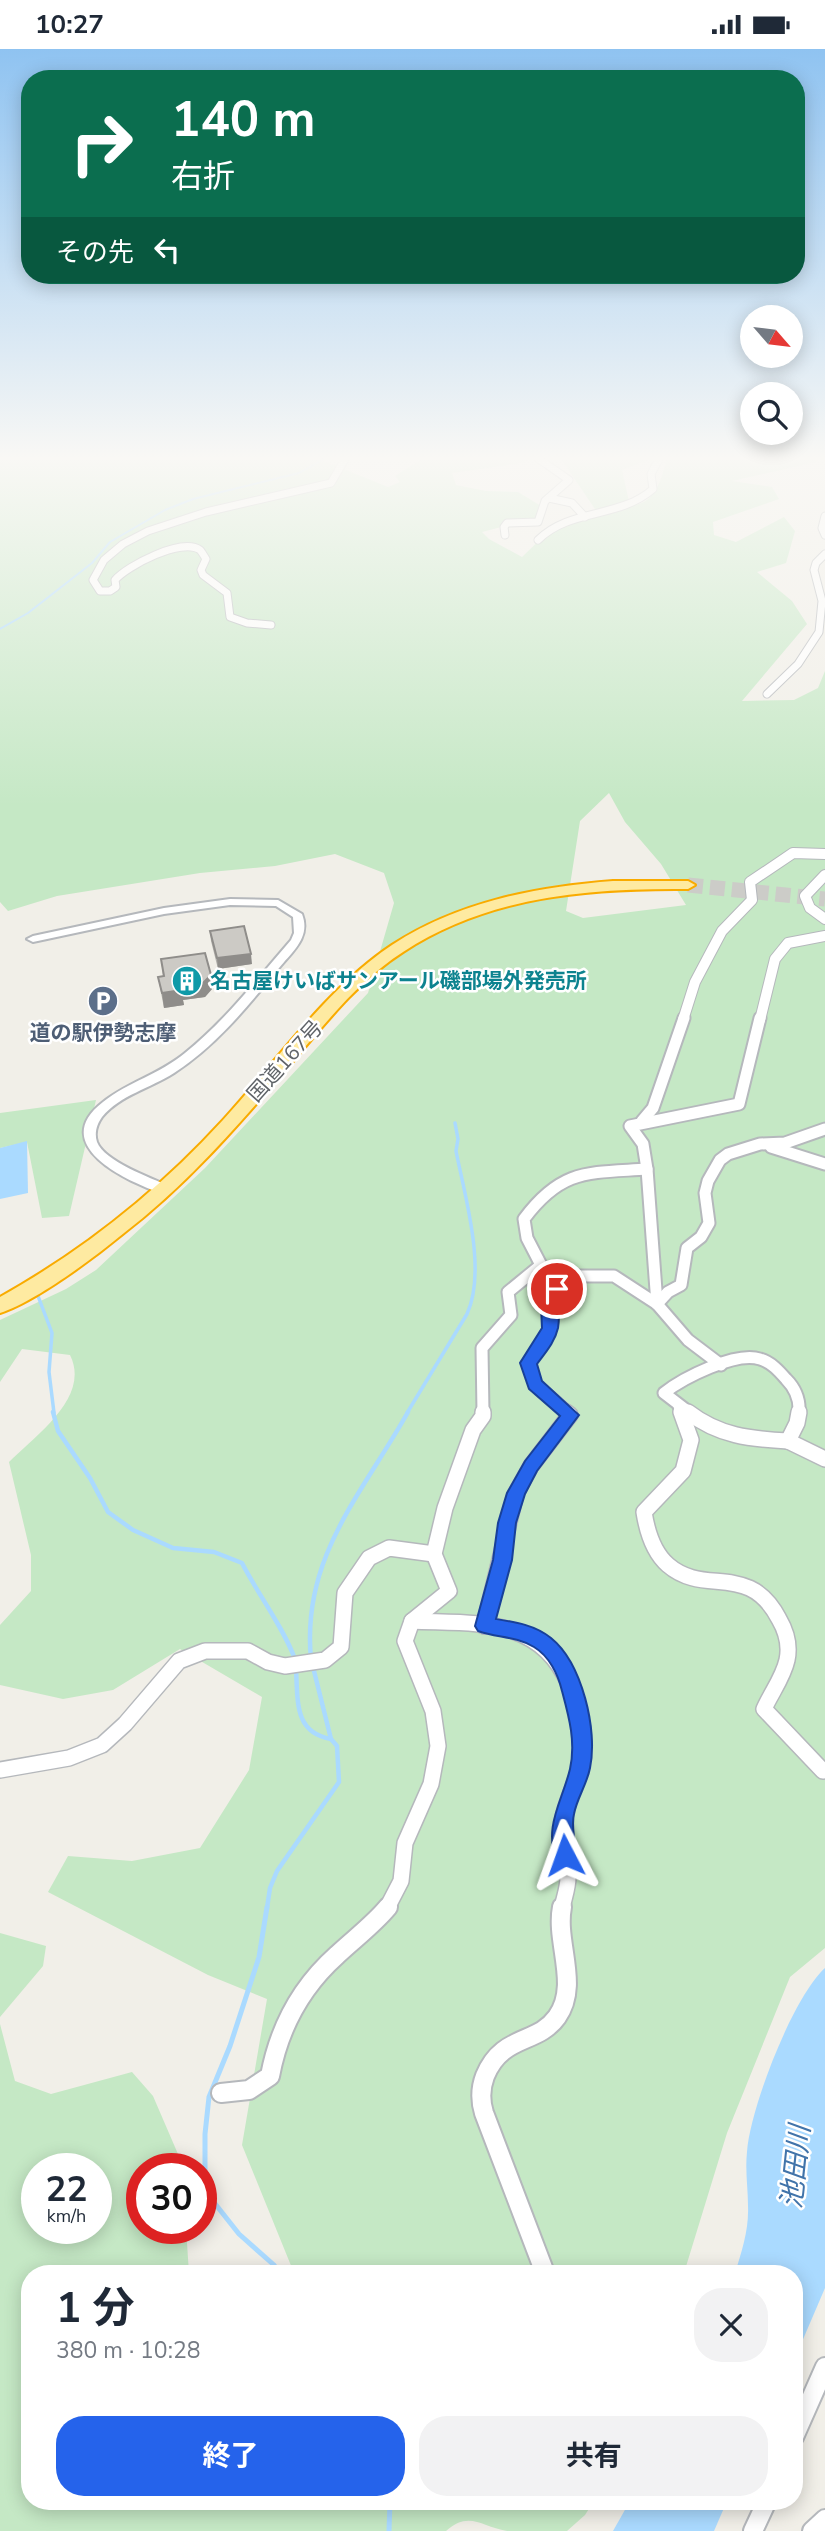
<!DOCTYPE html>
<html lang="ja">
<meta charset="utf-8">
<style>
body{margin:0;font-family:"Nunito Sans","Noto Sans JP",sans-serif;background:#f2f2f3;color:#1f2937;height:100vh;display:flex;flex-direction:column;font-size:26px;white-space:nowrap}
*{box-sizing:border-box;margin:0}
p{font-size:23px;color:#747a83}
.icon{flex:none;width:38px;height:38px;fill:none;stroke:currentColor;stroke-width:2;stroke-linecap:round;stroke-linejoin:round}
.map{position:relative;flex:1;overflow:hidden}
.side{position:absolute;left:21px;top:2216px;width:782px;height:245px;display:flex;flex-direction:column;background:#fff;border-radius:28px;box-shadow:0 4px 18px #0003}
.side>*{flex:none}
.banner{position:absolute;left:21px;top:21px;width:784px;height:214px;border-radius:28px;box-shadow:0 4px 18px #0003;background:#0b6e4f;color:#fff;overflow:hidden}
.needle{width:46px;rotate:118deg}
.buttons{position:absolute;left:740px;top:256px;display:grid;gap:14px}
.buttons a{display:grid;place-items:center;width:63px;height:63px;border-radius:50%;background:#fff;box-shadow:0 4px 18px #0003;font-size:35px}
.speed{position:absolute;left:21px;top:2104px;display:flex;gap:14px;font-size:35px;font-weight:700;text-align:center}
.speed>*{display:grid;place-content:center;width:91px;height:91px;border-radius:50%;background:#fff;box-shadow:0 4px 18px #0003;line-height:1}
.speed small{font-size:18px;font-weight:400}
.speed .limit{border:10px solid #d22;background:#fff;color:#111}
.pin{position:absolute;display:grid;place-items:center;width:60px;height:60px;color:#fff;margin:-30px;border:4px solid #fff;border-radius:50%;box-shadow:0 2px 7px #0007}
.me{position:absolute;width:77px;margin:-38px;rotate:356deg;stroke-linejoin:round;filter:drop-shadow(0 0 5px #0008)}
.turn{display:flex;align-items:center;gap:24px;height:147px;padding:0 35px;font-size:32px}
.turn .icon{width:91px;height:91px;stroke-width:2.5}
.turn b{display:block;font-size:49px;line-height:60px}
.then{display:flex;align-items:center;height:66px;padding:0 35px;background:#0003;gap:14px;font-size:26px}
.round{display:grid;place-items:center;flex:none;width:74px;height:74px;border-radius:28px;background:#f2f2f3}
.head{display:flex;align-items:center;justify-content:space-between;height:119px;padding:0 35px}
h1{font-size:42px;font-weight:700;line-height:52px}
.primary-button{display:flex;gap:14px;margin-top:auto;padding:14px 35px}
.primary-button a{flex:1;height:80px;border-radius:28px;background:#2563eb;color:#fff;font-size:28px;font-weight:700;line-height:80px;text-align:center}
.primary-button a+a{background:#f2f2f3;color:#1f2937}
.status{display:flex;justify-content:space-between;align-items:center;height:49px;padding:0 35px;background:#fff;direction:ltr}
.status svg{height:19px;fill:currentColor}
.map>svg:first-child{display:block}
.green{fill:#c5e8c5;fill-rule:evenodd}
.water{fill:#aadaff}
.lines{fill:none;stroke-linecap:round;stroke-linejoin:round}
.stream-far3{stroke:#aadaff;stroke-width:2}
.stream-far2{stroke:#aadaff;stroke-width:3.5}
.stream-far1{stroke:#aadaff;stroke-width:4.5}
.stream{stroke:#aadaff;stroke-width:5}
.trunk-tunnel{stroke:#ccccc8;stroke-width:15;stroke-dasharray:15 7;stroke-linecap:butt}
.minor-far4-casing{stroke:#b5b8bc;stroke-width:9}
.minor-far3-casing{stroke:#b5b8bc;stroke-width:12}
.minor-far2-casing{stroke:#b5b8bc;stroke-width:15}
.minor-far1-casing{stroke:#b5b8bc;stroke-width:18}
.minor-casing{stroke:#b5b8bc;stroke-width:22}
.tertiary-casing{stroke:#b5b8bc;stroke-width:4}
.trunk-casing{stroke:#f9ab00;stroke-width:4}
.minor-far4{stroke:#fff;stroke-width:7}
.minor-far3{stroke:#fff;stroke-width:10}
.minor-far2{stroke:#fff;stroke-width:11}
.minor-far1{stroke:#fff;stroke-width:15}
.minor{stroke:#fff;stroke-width:18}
.tertiary{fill:#fff;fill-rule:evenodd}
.trunk{fill:#feeaa1;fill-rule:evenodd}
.wall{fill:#afaea9}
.shaded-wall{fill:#8f8d8a}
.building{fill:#cccac5;stroke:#8f8d8a;stroke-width:2}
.route{fill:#2563eb;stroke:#184099;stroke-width:2}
.labels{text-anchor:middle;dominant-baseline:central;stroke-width:5;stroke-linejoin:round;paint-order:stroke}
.culture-label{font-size:21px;font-weight:bold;fill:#0d838f;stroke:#fff;text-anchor:start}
.service-label{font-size:21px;font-weight:bold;fill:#4e5e75;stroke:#fff}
.street-label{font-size:21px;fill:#5f6368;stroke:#fff}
.near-water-label{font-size:28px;font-style:italic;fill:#4174aa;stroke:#fff}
</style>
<div class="status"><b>10:27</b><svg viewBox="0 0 49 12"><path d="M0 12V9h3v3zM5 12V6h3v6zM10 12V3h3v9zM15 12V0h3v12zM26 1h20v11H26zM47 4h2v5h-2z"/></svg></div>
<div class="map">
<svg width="825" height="2482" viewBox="0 0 825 2482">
<rect width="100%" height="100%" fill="#f1efe8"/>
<g class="green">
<path d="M0,410H319L388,438L400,433L395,427L422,410H531L522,414L452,424L456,436L486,442L518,443L546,460L536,469L482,483L489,490L522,508L552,479L597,463L561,410H651L622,421L630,457C657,454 660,432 667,410H816V413L732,432L772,438L779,450L713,473L714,486L736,493L784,468L795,482L786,514L757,523L792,552L807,575L742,652L794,651L818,639L825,622V1899L790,1928L727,2084L684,2224H294L242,2096L267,1950L208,1926L48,1843L68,1807L132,1812L200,1799L249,1721L262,1648L180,1600L113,1641L63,1650L0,1636V1576L31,1542V1506L9,1413C36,1386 91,1348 70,1306L22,1300L0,1333V1271L66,1240L96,1221L205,1119L368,944L394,854L384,824L335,805L275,817L200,824L57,847L8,862L0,853ZM609,744L625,773L661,815L686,856L583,869L566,862L580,772Z"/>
<path d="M96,1051L69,1167L42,1169L27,1093L0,1099V1064Z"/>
<path d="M0,1884L46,1897L43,1917L0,1968Z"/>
<path d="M0,1975L15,2032L51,2045L132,2023L153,2047L184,2119H142V2179H186L189,2224H30V2452H594L585,2466L567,2482C548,2482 525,2482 507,2482C482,2478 469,2461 446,2482H0ZM37,2119H96V2179H37Z"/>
</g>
<g class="water">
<path d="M27,1092L28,1144L0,1150V1099Z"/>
<path d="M825,1919V2239L795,2309L794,2224H735C742,2202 749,2180 748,2157C748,2139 745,2121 747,2103C750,2059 793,1948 825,1919Z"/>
<path d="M630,2452H727L714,2482H613Z"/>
</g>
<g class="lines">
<path class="stream-far3" d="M0,580L28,564L92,514L110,493L165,461L193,450L299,424L324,410"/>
<g class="stream-far2">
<path d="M38,1247L52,1284L49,1323L54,1364"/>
<path d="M407,1364L467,1265C487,1221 465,1148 456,1102L458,1090L455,1074"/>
</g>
<g class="stream-far1">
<path d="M53,1363L58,1382L90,1429L108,1463L133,1481L173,1499L214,1503L242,1514C259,1547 282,1576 295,1610"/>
<path d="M311,1610C301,1509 362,1445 408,1363"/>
<path d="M296,1621C298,1652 294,1684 331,1690"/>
<path d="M267,1859L270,1839L277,1822L339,1733L337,1697L331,1690L313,1618"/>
</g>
<g class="stream">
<path d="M267,1858L259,1908L230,1997L209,2048L205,2085V2142L239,2185L274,2216L279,2224"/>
<path d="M389,2482L390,2452"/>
</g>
<path class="trunk-tunnel" d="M688,836L825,850"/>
<g class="minor-far4-casing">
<g id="minor-far4">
<path d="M549,449L572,454L585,468"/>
<path d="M825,467L822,479L825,486"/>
<path d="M505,486L504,478L507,474L538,473L545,452L569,431L539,410"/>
<path d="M538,491C570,459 619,470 653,440L651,425L659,410"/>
<path d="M271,576L247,574L230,568L227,544L203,526L201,521L206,510C204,507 202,503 200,501C182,488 127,517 115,531L116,538L110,542H100L93,531L104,511L123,495L148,482L206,463L331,434L345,410"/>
<path d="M767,645L798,615L819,583L822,552L814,521L816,514L825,505"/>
</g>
</g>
<g class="minor-far3-casing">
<g id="minor-far3">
<path d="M825,826L805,847L810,859L825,870"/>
<path d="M683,971L695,933L722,882L752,851L750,833L793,804L825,805"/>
<path d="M760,971L775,910L788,894L825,887"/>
</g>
</g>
<g class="minor-far2-casing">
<g id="minor-far2">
<path d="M642,1072L653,1059L684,969"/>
<path d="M771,1098L825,1115"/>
<path d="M657,1255L647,1120L643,1095L630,1077L739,1055L760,969"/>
<path d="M657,1255L668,1243L681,1236L687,1199L701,1188L709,1174L705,1144L708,1132L720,1111L728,1105L760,1095L785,1094L825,1080"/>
<path d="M679,1357L682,1364"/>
<path d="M483,1364L482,1299L511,1266L508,1243L541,1216L527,1189L524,1170C562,1119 589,1124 647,1120"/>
<path d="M568,1364L535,1335L529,1314L550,1279L549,1257L557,1240L577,1227H614L657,1255L688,1291L721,1316"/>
<path d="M690,1364L664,1344C683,1329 736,1302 760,1310C771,1313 779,1322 786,1330C796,1340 800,1351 799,1364"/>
</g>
</g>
<g class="minor-far1-casing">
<g id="minor-far1">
<path d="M681,1363L691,1391L683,1422L644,1463C647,1482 653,1503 668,1516C705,1548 749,1512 779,1570C786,1582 790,1597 787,1611C783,1629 771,1644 764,1660L823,1722"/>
<path d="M688,1363C719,1387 750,1390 788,1392"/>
<path d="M788,1392L825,1410"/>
<path d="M788,1392L797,1374L799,1363"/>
<path d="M412,1572C475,1575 540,1567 569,1635C579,1658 584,1683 582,1708C579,1730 567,1748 563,1769C559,1789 568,1808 568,1828C568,1839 564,1849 562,1859"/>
<path d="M484,1577L516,1444L531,1417L570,1366L566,1363"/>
<path d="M0,1721L69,1709L102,1696L125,1675L179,1612L205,1602H248L268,1613L285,1617L325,1611L341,1598L345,1544L369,1509L389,1499L434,1505"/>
<path d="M387,1859L401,1832L405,1794L431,1735L438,1697L433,1662L405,1592L412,1572L449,1542L434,1505L445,1459L473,1381L483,1367V1363"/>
</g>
</g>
<g class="minor-casing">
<g id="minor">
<path d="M221,2044L249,2041L270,2027C279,1979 300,1939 337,1906C354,1890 373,1876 388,1858"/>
<path d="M545,2224L484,2064C480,2051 480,2040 485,2027C502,1985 537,1996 557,1968C580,1936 555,1893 562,1858"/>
<path d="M794,2388L825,2318"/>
<path d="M753,2482L767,2452"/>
<path d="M812,2482L825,2470"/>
</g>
</g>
<g class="tertiary-casing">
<path id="tertiary" d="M230,850L278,851L302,865C311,888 293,902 279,919C248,957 216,997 174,1024C151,1039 120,1046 102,1068C97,1075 94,1084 97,1093C104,1112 151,1129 169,1137L171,1140L164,1145C127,1133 47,1096 103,1053C128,1033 160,1025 185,1004C226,971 257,930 291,891L294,884L293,868L276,857L230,856L164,865L33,893L27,890L33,887L164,859Z"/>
</g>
<g class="trunk-casing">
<path id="trunk" d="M613,832H688L695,836L688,840C589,839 488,847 403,903C356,933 320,981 284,1023C234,1081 185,1137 124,1184C95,1208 35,1253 0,1264V1248C84,1201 158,1142 223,1071C275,1014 327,939 392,896C458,853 535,838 613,832Z"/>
</g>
<use href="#minor-far4" class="minor-far4"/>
<use href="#minor-far3" class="minor-far3"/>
<use href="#minor-far2" class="minor-far2"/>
<use href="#minor-far1" class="minor-far1"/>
<use href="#minor" class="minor"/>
<use href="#tertiary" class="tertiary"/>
<use href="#trunk" class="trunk"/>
</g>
<g class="wall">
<path d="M210,882L252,915L218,920L211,892Z"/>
<path d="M161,910L211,926L212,940L205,948L183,951L184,956L164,959L158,928L163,927Z"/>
</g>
<g class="shaded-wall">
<path d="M251,905L252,915L218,920L217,909Z"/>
<path d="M211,926L212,940L205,948L183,951L184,956L164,959L162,944Z"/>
</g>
<g class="building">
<path d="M244,877L251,905L217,909L210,882Z"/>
<path d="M205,904L211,926L203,934L181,937L182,941L162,944L158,928L164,927L161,910Z"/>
</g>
<linearGradient id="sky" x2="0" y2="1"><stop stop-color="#8fc3f1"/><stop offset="0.54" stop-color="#f9f8f5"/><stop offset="1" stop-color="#f9f8f5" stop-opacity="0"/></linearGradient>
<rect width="825" height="757" fill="url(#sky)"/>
<path class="route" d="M557,1234L565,1240C555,1261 561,1262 558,1279C555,1293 545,1304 537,1315L542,1332L579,1366L537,1422L525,1445L516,1474L512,1511L496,1570C515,1573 535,1576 551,1589C582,1614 598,1681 590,1719C587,1735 577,1749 574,1765C570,1781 579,1798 572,1813L565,1816L557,1813C543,1778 562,1753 570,1720C576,1693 569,1668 562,1642C558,1625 549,1607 534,1598C516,1587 497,1589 478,1582L475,1577L493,1511L498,1474L507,1444L525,1412L560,1367L529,1340L520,1314L542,1279L541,1257L551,1236Z"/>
<defs>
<g id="building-disc" transform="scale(1.575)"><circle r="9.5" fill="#0f9aa8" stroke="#fff"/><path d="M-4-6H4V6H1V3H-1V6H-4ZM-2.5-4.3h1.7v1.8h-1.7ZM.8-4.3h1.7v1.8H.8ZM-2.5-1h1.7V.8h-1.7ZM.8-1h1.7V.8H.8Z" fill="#fff"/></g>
<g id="parking-disc" transform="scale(1.575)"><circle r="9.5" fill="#5c6f8a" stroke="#fff"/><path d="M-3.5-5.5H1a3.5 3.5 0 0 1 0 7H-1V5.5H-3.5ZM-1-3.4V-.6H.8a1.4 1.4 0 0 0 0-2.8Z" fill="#fff"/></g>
</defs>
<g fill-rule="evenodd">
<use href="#building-disc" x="187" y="932"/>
<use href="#parking-disc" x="103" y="952"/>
</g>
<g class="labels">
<g class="culture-label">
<text x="210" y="932">名古屋けいばサンアール磯部場外発売所</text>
</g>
<g class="service-label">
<text x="103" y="984">道の駅伊勢志摩</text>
</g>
<g class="street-label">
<text transform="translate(285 1012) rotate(-48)">国道167号</text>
</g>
<g class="near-water-label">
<text transform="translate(796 2118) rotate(-84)">池田川</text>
</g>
</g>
</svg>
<div class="buttons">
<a><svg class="needle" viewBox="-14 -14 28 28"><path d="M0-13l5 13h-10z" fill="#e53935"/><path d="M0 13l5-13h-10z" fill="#747a83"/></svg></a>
<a><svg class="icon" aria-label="search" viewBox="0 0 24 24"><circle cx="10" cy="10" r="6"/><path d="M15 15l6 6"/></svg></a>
</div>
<div class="speed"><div>22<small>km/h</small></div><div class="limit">30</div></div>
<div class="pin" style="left:557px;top:1240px;background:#d93025"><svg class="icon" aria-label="arrive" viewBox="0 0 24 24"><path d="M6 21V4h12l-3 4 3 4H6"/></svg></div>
<svg class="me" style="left:565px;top:1806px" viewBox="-20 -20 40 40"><path d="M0-17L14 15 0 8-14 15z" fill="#2563eb" stroke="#fff" stroke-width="4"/></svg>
<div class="banner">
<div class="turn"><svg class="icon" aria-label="right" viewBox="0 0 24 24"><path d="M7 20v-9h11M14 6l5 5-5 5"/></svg><div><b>140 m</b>右折</div></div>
<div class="then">その先<svg class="icon" aria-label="left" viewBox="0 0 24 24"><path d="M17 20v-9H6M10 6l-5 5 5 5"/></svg></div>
</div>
<section class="side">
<div class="head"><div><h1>1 分</h1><p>380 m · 10:28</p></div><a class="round"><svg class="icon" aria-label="close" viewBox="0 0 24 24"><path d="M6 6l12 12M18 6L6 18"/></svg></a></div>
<div class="primary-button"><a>終了</a><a>共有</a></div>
</section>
</div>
